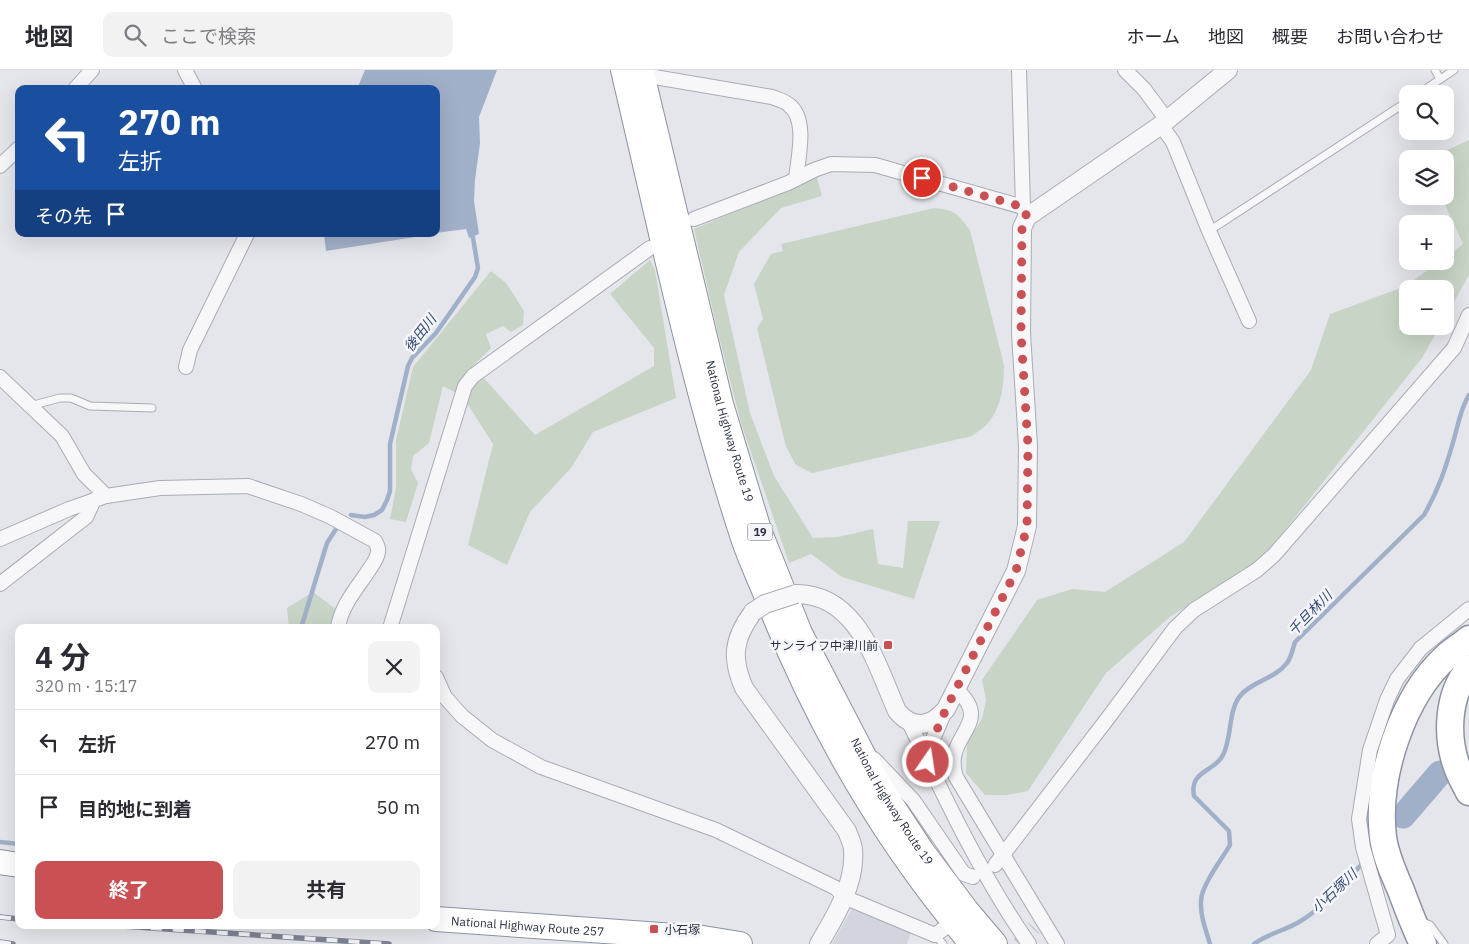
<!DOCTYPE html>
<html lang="ja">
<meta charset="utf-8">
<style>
body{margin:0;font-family:"IBM Plex Sans","Noto Sans JP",sans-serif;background:#f2f2f3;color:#2b2b33;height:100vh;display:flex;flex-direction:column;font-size:19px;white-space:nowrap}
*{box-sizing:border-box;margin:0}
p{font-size:16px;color:#7c7c81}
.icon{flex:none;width:28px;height:28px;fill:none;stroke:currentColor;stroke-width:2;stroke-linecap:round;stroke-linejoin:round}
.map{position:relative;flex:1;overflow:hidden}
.drawer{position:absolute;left:15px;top:554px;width:425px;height:305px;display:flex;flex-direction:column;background:#fff;border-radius:10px;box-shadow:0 5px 20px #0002}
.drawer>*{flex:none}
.banner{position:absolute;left:15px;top:15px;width:425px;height:152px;border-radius:10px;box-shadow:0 5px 20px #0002;background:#1a4fa0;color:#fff;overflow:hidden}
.fabs{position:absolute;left:1399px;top:15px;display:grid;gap:10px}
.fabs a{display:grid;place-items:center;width:55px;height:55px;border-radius:10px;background:#fff;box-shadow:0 5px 20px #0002;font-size:25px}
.pin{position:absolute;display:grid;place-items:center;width:42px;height:42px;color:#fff;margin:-21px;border:2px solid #fff;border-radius:50%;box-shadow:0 1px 5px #0007}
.me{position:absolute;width:55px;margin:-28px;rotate:13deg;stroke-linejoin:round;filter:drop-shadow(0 0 4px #0008)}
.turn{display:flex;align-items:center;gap:18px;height:105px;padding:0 20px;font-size:22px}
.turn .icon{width:65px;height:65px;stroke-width:2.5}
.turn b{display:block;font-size:35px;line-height:42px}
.then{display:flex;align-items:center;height:48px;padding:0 20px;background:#0003;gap:10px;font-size:19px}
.round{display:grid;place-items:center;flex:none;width:52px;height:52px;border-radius:10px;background:#f2f2f3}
.headline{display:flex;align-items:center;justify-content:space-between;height:85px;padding:0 20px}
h1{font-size:30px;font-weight:700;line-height:38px}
.cta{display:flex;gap:10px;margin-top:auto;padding:10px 20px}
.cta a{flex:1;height:58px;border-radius:10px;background:#c95053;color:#fff;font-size:20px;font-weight:700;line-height:58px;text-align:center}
.cta a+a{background:#f2f2f3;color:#2b2b33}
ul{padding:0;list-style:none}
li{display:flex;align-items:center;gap:15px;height:65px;padding:0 20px;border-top:1px solid #e1e1e2}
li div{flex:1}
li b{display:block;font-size:19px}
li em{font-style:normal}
header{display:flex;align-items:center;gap:30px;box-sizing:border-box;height:70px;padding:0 25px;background:#fff;border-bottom:1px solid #e1e1e2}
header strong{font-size:24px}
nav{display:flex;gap:28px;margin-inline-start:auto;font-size:18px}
.search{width:350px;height:45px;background:#f2f2f3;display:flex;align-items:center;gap:12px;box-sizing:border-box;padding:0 18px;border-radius:10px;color:#7c7c81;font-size:19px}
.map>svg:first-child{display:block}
.built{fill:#d2d5dd}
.green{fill:#c8d5c6}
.water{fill:#a1b0c9}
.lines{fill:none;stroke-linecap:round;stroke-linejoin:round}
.stream{stroke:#a1b0c9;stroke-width:4.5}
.river{stroke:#a1b0c9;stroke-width:25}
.minor-tunnel{stroke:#bfc2c9;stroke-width:14;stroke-dasharray:14 7;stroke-linecap:butt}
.service-casing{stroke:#a9acb5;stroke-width:9}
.minor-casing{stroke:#a9acb5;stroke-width:16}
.tertiary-casing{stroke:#a9acb5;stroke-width:20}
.trunk-casing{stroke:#8c92a1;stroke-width:26}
.motorway-casing{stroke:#8c92a1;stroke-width:29}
.service{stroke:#f7f7fa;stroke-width:7}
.minor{stroke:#f7f7fa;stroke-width:14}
.tertiary{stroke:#f7f7fa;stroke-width:18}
.trunk{stroke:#fff;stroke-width:24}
.motorway{stroke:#fff;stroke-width:26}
.rail-casing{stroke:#7e8494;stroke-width:5.5}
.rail{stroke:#f4f5f8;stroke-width:4;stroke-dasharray:11;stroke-linecap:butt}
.tertiary-bridge-casing{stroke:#a9acb5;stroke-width:20;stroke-linecap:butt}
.tertiary-bridge{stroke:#f7f7fa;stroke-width:18}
.route{stroke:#c95053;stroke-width:9;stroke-dasharray:0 16.2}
.poi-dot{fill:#c95053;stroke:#f4f5f8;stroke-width:2}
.labels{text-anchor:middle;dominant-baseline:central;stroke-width:5;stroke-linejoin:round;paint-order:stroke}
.shield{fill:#f4f5f8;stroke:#686c79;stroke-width:1}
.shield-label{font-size:11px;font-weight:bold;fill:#2c3243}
.street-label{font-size:12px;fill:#2c3243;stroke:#f4f5f8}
.poi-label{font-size:12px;fill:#2c3243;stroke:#f4f5f8;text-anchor:end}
.water-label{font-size:14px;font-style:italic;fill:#384c76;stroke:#f4f5f8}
</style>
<header>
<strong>地図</strong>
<div class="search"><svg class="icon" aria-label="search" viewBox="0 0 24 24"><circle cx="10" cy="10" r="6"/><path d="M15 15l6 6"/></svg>ここで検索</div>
<nav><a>ホーム</a><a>地図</a><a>概要</a><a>お問い合わせ</a></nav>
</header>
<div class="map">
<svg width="1469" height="874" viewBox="0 0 1469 874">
<rect width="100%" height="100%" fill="#e4e6eb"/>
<path class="built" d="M853,837L911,862L907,874H832Z"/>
<g class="green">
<path d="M1469,70V205L1445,248V219H1408V256H1440L1422,288L1257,495L1171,546L1106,603L1028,721L1008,725H985L966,703L967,673L982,649L986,630L982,610L1037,530L1072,519L1105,522L1184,472L1311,300L1330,244L1406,216L1440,191H1445V188L1463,174L1441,126H1445V89H1440L1447,80Z"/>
<path d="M817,107L822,126L781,138L739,182L724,225L750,343L774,406L813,468L838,467L873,459L878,494L903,498L908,451H940L914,529L842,507L811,484L789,493L741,353L718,263L694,159Z"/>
<path d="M934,138C955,140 957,143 970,160L1004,295C1004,314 1002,337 988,353C984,358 977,362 972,366L812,403L796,395L786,377L757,258L763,249L754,214L771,184L783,181L781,174Z"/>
<path d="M650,190L655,200L676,328L593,362L571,398L530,442L507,495L468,475L493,374L463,327L443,316L429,373L413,386L411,399L418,413L406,452L390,449L396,418V370L413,297L491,201L506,213L524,241L523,255L511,262L503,256L486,264L491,278L473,296L535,365L654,296V278L610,224Z"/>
<path d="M313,522L337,540L333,557L289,558L287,538Z"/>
</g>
<g class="water">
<path d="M365,0H497L479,47L480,73L475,110L474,131L479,164L469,168L466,159L436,163V19H357Z"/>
<path d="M324,164H434L326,181Z"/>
</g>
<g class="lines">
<g class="stream">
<path d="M351,445L365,447L374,445L382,440L387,430L390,421V374L408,296L412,288L436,263L475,207L478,198L472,162"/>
<path d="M301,558L327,473L336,459"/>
<path d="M0,772L19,774"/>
<path d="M1210,874C1206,860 1200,846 1201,831C1201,816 1222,789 1230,775L1229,761L1194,726C1189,700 1215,702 1223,685C1232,668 1228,641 1240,626C1252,611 1275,609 1287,593C1291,588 1293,578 1295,572L1424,445C1439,419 1446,397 1454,369C1458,355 1461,337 1469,325"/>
<path d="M1254,874C1267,864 1284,861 1299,852C1323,838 1342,816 1361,795"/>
</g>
<path class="river" d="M1403,746L1440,703"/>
<path class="minor-tunnel" d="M1019,874L1034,858"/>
<g class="service-casing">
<g id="service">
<path d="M1435,0L1440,9"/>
<path d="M1418,24L1454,0"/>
<path d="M1209,161L1408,31"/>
<path d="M30,336L60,328H71L90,336L152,338"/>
<path d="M1420,851L1430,855L1444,874"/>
<path d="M935,865L943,874"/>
</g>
</g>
<g class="minor-casing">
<g id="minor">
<path d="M185,0L195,19"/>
<path d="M1019,0L1023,137L1026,144"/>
<path d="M1125,0L1144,19L1167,50"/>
<path d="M643,5L772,27C777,29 785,31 789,35C808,49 798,88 796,109"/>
<path d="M75,19L92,0"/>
<path d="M1161,55L1173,72L1209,161L1249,251"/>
<path d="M0,96L19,78"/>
<path d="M694,149L788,113L814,100L831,94L875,95L1023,137"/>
<path d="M186,297L190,280L247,164"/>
<path d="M0,307L62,366L84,404L106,426"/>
<path d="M0,469L69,439L106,426L160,418L248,416L301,434L329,446L375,471C377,475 379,478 378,482C377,490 371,496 367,503C356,519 340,538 338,558"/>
<path d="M0,514L86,447L94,430"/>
<path d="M390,558L465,316L473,306L650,178"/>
<path d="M436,607L445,627L462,646L492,670L541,697L716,760L836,818L844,827L935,865L953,852"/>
<path d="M956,619C996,655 942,664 956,707L1057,874"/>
<path d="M909,652C945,729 981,805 1029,874"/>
<path d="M874,689L913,730L964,804L973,807"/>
<path d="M928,692L933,669L945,641"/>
<path d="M995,795L1108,648L1175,558L1194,540L1257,500L1274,485L1454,278L1469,245"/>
<path d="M1377,874L1388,865L1363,777L1359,749L1370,680L1387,630L1397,609L1421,578L1469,539"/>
</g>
</g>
<g class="tertiary-casing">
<g id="tertiary">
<path d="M796,524C858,524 876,594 897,641C913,660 931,657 946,639L1016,501L1027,456L1028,376L1021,263L1022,158L1027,147L1161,55L1228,0"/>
<path d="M753,542C733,569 731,588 744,618L847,761C849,767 853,774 853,780C856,813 835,847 819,874"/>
</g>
</g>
<g class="trunk-casing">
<g id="trunk">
<path d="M623,0C660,156 693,316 743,468C750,489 760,510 768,530C817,654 885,772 972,874"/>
<path id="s1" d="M641,0L721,334L759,460L800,563L880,717L922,781L967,841L995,874"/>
<path d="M0,792L19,795"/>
<path id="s2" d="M436,849L703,868L740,874"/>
</g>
</g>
<g class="motorway-casing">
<g id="motorway">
<path d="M1469,599C1447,625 1446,667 1457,697C1460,706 1465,714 1469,722"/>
<path d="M1423,874C1414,856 1407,836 1400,818C1393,802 1385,784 1383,767C1376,707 1402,626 1448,585C1454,580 1462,575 1469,569"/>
</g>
</g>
<use href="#service" class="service"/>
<use href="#minor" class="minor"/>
<use href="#tertiary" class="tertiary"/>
<use href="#trunk" class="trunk"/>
<use href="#motorway" class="motorway"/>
<g class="rail-casing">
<g id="rail">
<path d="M0,847L19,849"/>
<path d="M107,855L389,874"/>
<path d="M0,872L13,874"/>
</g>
</g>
<use href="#rail" class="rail"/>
<g class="tertiary-bridge-casing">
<path id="tertiary-bridge" d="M753,542L765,534L796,524"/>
</g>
<use href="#tertiary-bridge" class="tertiary-bridge"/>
</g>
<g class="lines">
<path class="route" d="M922,108L1023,137L1027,147L1022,158L1021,263L1028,376L1027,456L1016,501L946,639L933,669L928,692"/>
</g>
<g class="poi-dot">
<rect x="883" y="570" width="10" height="10" rx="2.5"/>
<rect x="649" y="854" width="10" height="10" rx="2.5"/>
</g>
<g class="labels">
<rect class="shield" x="747.5" y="453.5" width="25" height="17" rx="4"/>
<g class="shield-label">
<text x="760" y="462">19</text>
</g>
<g class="street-label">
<text stroke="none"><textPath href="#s1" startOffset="372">National Highway Route 19</textPath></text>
<text stroke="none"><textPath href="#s1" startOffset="778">National Highway Route 19</textPath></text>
<text stroke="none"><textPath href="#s2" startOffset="92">National Highway Route 257</textPath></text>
</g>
<g class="poi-label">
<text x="878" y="575">サンライフ中津川前</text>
<text x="664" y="859" text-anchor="start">小石塚</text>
</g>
<g class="water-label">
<text transform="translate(420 263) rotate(-52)">後田川</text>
<text transform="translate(1310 543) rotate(-46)">千旦林川</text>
<text transform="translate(1334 821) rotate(-43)">小石塚川</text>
</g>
</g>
</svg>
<div class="fabs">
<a><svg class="icon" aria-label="search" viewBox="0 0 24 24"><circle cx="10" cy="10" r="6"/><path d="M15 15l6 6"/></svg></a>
<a><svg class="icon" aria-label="layers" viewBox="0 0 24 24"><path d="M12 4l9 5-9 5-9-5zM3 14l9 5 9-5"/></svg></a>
<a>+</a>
<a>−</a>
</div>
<div class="pin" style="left:922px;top:108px;background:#d93025"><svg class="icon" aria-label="arrive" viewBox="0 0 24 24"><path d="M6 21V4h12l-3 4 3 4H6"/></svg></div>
<svg class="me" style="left:928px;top:692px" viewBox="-20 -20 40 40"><circle r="17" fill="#c95053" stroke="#fff" stroke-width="3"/><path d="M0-11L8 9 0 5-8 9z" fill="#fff"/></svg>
<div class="banner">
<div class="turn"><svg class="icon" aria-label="left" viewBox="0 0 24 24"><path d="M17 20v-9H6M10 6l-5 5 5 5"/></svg><div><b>270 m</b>左折</div></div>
<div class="then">その先<svg class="icon" aria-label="arrive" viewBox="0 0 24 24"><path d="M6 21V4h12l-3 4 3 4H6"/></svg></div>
</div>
<section class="drawer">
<div class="headline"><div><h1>4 分</h1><p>320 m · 15:17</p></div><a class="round"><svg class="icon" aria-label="close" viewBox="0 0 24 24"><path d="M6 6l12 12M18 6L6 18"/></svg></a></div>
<ul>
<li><svg class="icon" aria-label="left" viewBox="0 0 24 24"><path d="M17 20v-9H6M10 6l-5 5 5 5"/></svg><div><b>左折</b></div><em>270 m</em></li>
<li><svg class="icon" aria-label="arrive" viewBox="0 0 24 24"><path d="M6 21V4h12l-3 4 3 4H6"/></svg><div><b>目的地に到着</b></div><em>50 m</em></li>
</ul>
<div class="cta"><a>終了</a><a>共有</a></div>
</section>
</div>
